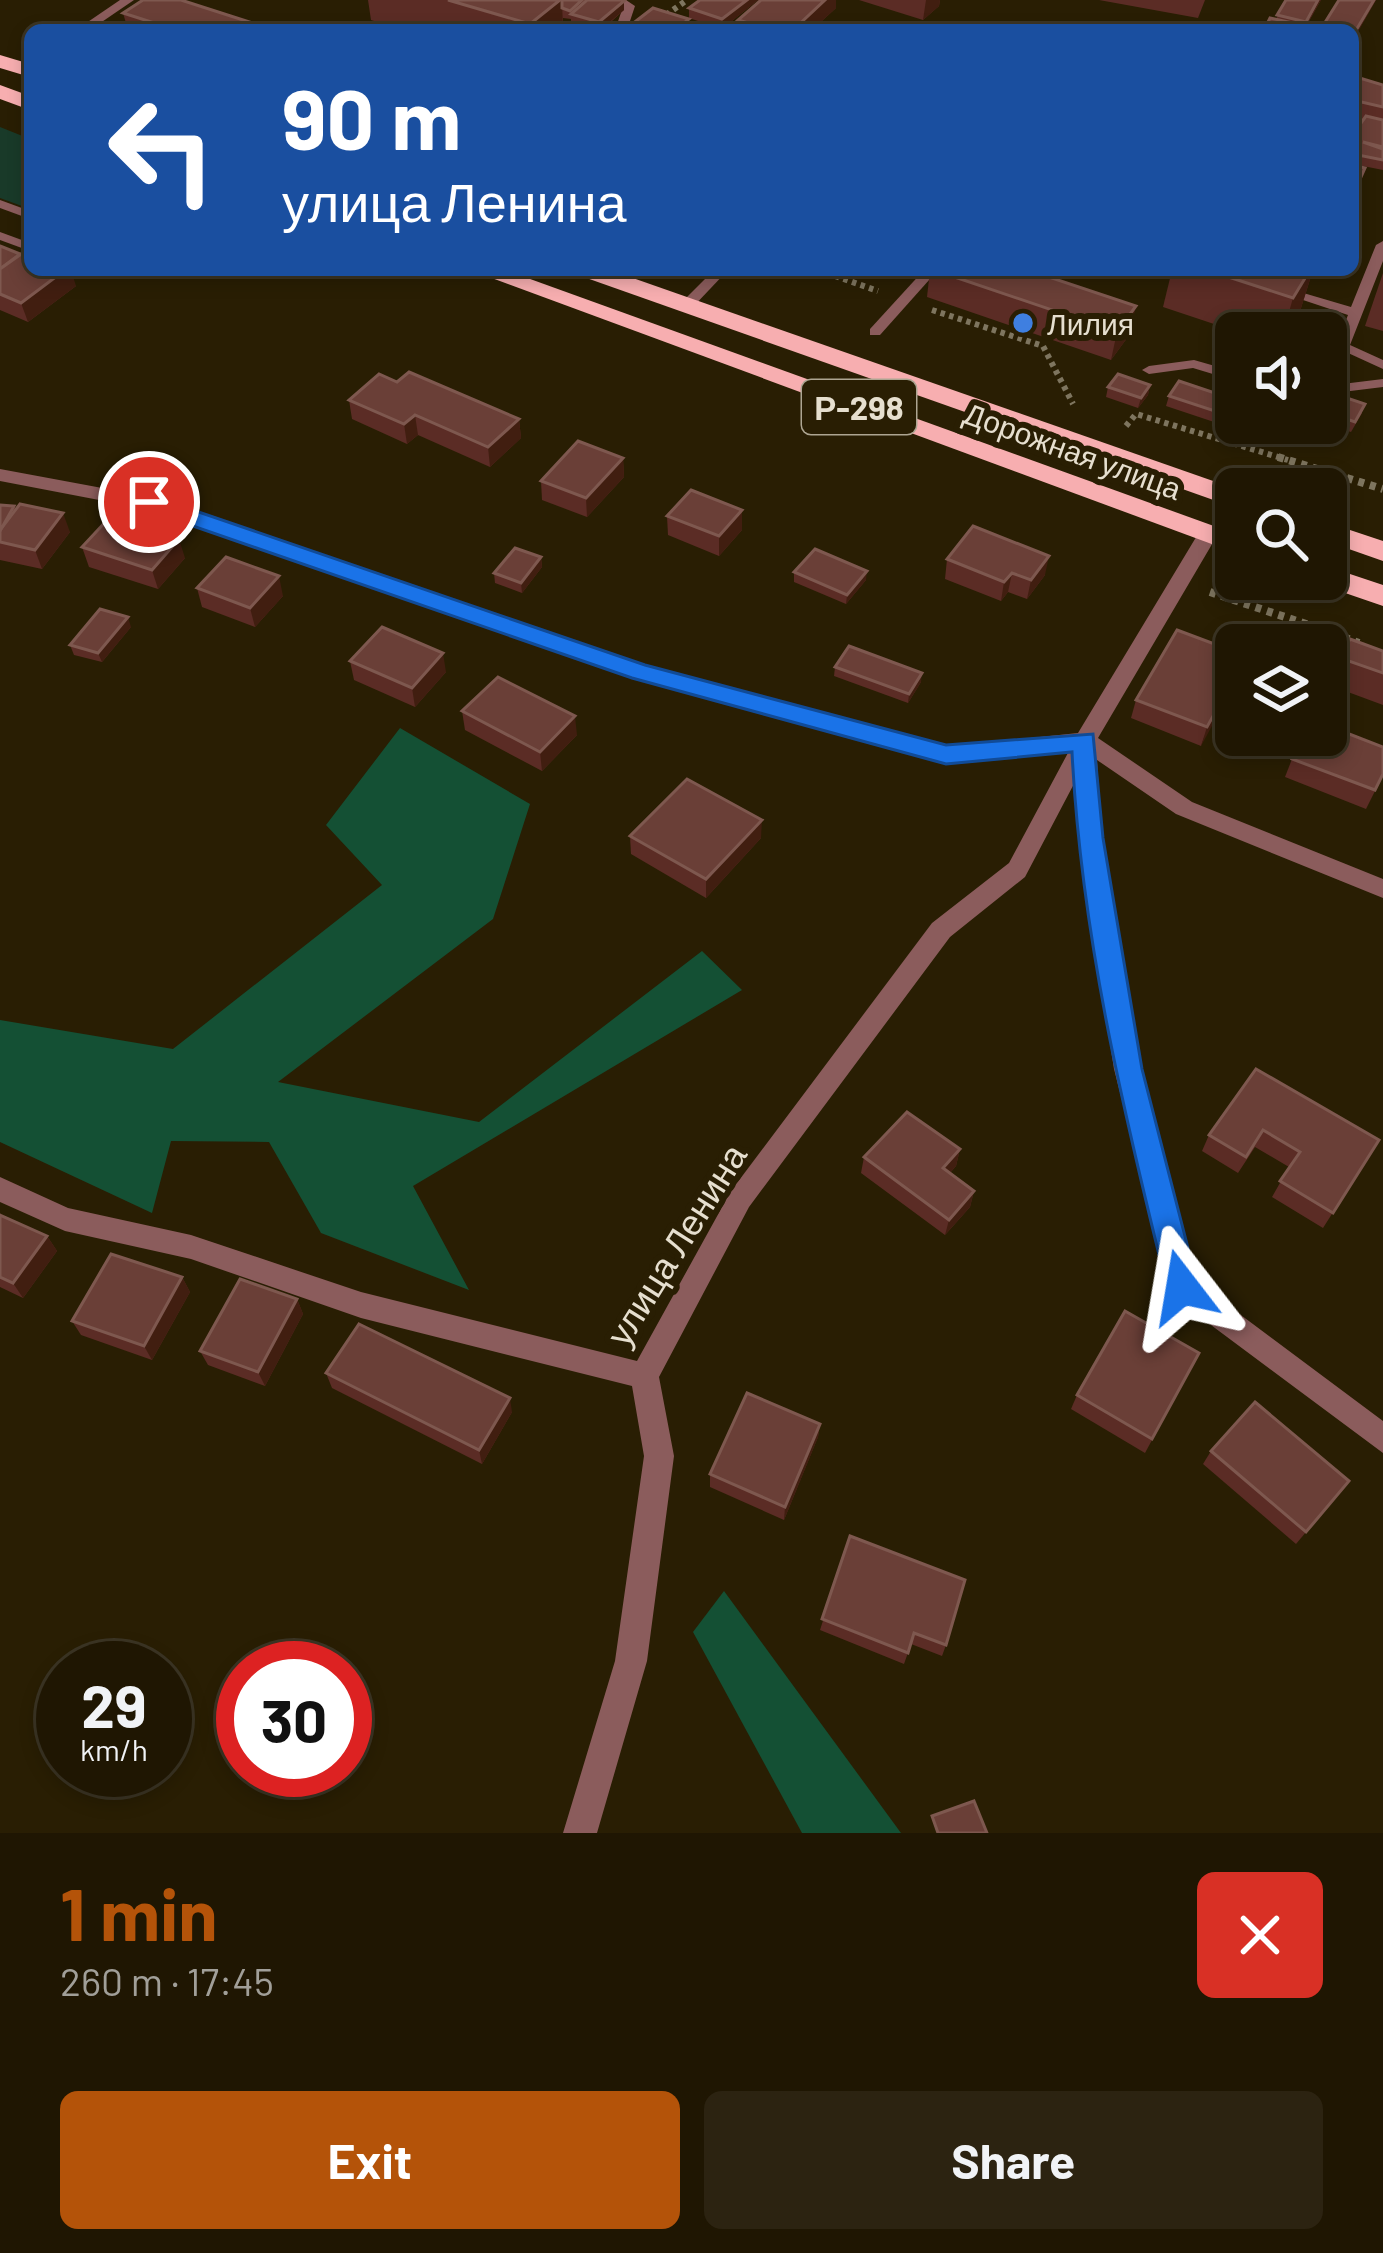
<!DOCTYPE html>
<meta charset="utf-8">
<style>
body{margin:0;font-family:Barlow,sans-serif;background:#2c2311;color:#f1f3f6;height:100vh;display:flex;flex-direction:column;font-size:45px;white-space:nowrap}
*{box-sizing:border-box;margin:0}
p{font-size:39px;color:#a19f99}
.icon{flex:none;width:66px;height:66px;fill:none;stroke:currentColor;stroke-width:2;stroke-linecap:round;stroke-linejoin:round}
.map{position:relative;height:1833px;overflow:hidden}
.drawer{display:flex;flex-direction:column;background:#1f1602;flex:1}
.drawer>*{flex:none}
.banner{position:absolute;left:24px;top:24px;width:1335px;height:252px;border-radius:18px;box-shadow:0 6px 18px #0003,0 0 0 3px #3c3524;background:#1a4fa0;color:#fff;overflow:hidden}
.tools{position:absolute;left:1215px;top:312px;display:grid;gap:24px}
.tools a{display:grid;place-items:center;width:132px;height:132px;border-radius:18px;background:#1f1602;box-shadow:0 6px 18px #0003,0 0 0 3px #3c3524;font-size:60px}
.speed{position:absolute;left:36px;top:1641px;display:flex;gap:24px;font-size:60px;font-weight:700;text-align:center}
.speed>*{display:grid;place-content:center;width:156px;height:156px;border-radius:50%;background:#1f1602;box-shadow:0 6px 18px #0003,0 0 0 3px #3c3524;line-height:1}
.speed small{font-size:30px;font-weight:400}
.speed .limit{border:18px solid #d22;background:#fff;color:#111}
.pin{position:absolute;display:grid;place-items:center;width:102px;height:102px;color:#fff;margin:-51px;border:6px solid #fff;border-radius:50%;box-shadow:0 3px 12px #0007}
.me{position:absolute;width:132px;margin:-66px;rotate:346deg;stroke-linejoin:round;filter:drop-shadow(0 0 9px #0008)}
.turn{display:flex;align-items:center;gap:42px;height:252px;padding:0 60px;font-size:54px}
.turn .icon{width:156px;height:156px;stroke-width:2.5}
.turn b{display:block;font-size:84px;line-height:102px}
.round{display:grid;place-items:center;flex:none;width:126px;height:126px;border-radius:18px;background:#2c2311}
.overview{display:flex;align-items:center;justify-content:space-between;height:204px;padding:0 60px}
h1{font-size:72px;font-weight:700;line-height:90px;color:#b45309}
.button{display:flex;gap:24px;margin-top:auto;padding:24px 60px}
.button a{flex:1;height:138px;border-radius:18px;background:#b45309;color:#fff;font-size:48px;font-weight:700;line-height:138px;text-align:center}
.button a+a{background:#2c2311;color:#f1f3f6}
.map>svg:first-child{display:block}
.green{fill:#193a29}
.forest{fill:#145034}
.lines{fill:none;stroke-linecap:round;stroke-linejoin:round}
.path-far1{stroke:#7e755f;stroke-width:6;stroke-dasharray:4.5 4.5;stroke-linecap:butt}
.path{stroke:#7e755f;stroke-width:8;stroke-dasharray:6 6;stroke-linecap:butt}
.service{fill:#8b5c5c;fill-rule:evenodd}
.minor{fill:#8b5c5c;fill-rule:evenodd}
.trunk{fill:#f7aeb0;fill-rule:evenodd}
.wall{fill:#5b2c25}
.shaded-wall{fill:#411e10}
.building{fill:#6a3f37;stroke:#7e584f;stroke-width:3}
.route{fill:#1a73e8;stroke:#114b97;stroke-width:3}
.shop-dot{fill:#3f7fe0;stroke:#291e03;stroke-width:4.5}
.labels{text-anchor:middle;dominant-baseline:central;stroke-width:12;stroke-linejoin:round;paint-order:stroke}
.far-poi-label{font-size:30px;fill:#e6dfcf;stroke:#291e03;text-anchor:start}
.far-street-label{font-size:30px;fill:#e6dfcf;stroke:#291e03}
.shield{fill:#291e03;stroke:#ada592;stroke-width:3}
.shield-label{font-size:33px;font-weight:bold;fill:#e6dfcf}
.street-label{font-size:36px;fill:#e6dfcf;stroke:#291e03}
</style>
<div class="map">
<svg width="1383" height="1833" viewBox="0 0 1383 1833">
<rect width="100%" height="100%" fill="#291e03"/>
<path class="green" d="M0,127L30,139V209L0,198Z"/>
<g class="forest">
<path d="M400,728L530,804L493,919L278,1082L479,1122L702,951L742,990L413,1186L469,1290L321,1233L269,1142L171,1141L152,1213L0,1142V1020L173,1049L382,885L326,825Z"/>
<path d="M724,1591L901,1833H802L693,1632Z"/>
</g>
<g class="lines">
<g class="path-far1">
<path d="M666,15L687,0"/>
<path d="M818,270L878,291"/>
<path d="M932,310L1043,346L1073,404"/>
<path d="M1126,426L1136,414L1288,460"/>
</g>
<g class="path">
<path d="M1278,457L1383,489"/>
<path d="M1210,592L1321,629L1320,639L1349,652"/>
<path d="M1321,629L1359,643"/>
</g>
<g class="service">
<path d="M120,0H134L90,30H76Z"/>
<path d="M611,0H626L635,6L627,30H615L623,7Z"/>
<path d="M539,17L576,28L578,30H560L535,22L533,20Z"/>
<path d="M847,22L869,28L871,30H836Z"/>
<path d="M0,200L30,211V219L0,208Z"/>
<path d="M0,232L30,243V251L0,240Z"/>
<path d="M1383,241V261L1350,345L1383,360V369L1335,347L1348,315L1276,291L1283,287L1351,307L1376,245Z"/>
<path d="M714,270H728L691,309H681V303Z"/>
<path d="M924,270H938L880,335H870V329Z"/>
<path d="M1194,360L1236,372V381L1193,368L1149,374L1142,370L1149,366Z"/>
<path d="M1383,379V387L1326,394V386Z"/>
</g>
<path class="minor" d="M0,469L156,498L645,666L946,747L1078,733L1201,529H1215L1218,534L1098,738L1192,802L1383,879V898L1176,814L1097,760L1102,838L1140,1069L1194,1280L1383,1421V1453L1172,1296L1114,1069L1078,838L1076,780L1025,877L950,937L749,1207L659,1377L674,1456L647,1661L597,1833H563L615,1661L644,1456L632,1386L361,1318L191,1259L65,1231L0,1202V1177L68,1208L191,1235L361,1292L637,1361L731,1191L932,923L1009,863L1069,751L946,763L632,677L146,509L0,481Z"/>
<g class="trunk">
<path d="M0,55L30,64V77L0,68Z"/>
<path d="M0,85L30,96V110L0,99Z"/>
<path d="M470,270H505L1236,534V553Z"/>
<path d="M575,270H610L1236,489V508L578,275Z"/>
<path d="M1326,522L1383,541V561L1326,541Z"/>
<path d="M1326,566L1383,585V606L1316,583L1314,579H1326Z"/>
</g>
</g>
<g class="wall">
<path d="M368,0H621L624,1V10L602,30H594L571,23V19L563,18V30H402L371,20Z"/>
<path d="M758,0L722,29L689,18V8Z"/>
<path d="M859,0H940L939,6L923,20Z"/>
<path d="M1099,0H1205L1198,18Z"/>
<path d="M1286,0H1321L1304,30H1264L1276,19Z"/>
<path d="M1339,0H1376L1353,40V30H1322Z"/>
<path d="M836,8L812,30H738V20Z"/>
<path d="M123,13L268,30H128Z"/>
<path d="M1353,76L1383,85V170L1353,164V134L1362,122L1353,120Z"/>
<path d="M0,246L76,286L28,322L0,310Z"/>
<path d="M930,270H1028L1130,334L1111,360L927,297Z"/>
<path d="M1172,270H1313L1301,308L1286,333H1241L1163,307Z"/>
<path d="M1383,273V331L1365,326Z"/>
<path d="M397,382L519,419L521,438L490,467L418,435L407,444L352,419L349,400Z"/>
<path d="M1150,385L1148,395L1138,408L1106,397L1108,387Z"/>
<path d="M1326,391L1362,413L1351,432L1326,423Z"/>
<path d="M1169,396L1236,400V423H1243L1238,430L1166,406Z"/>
<path d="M623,458L624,477L587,517L542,500L541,481Z"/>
<path d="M0,505L14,506L16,510L70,532L42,569L0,560Z"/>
<path d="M742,510V530L719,556L668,535L667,516Z"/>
<path d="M82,547L185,558L158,589L89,567Z"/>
<path d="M541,557L542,567L522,593L495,583L494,573Z"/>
<path d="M947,559L1045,575L1027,599L1008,592L1001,601L945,579Z"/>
<path d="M794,572L866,580L846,604L794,582Z"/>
<path d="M197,588L283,596L255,627L202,607Z"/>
<path d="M131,627L102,662L74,655L70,645Z"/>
<path d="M1383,651V705L1329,685L1340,658Z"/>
<path d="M1236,652L1201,746L1131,718L1136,700Z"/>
<path d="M350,661L446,672L415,707L354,680Z"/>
<path d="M835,667L921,682L908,703L834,676Z"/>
<path d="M462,711L577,735L542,771L465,730Z"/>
<path d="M1292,759L1383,775L1366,809L1285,777Z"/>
<path d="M630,836L761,838L706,898L631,854Z"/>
<path d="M1256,1069L1379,1140L1323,1228L1272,1197L1289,1167L1255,1147L1238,1173L1202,1151L1209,1135Z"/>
<path d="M960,1149L956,1166L950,1173L974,1191L970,1207L945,1235L861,1173L864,1157Z"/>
<path d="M0,1215L47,1236L57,1251L23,1298L0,1287Z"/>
<path d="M182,1277L190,1292L152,1360L81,1335L72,1321Z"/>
<path d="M297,1299L303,1314L265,1386L208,1365L200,1351Z"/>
<path d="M1199,1353L1145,1453L1071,1409L1077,1395Z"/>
<path d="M326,1373L512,1412L482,1464L332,1388Z"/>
<path d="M820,1424L818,1437L784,1520L710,1487V1474Z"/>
<path d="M1211,1451L1349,1481L1296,1544L1203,1464Z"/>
<path d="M850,1536L946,1645L942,1656L911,1644L904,1664L820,1630Z"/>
</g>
<g class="shaded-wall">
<path d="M562,0L563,30H530V24Z"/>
<path d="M747,0H758L722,29V19Z"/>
<path d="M825,0H836V8L812,30H793Z"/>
<path d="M926,0H940L939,6L923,20Z"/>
<path d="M1318,0H1321L1303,30L1306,22Z"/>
<path d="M1374,0H1376L1353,40L1355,32Z"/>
<path d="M624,1V10L600,30L599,22Z"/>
<path d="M689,19L687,30H675Z"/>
<path d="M65,270H71L76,286L28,322L21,303Z"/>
<path d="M1310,270H1313L1301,308L1286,333H1283L1293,298Z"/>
<path d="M1136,306L1130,334L1111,360L1117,332Z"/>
<path d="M1150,385L1148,395L1138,408L1141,398Z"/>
<path d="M415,415L418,435L407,444L404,424Z"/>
<path d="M519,419L521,438L490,467L488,447Z"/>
<path d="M623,458L624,477L587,517L586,498Z"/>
<path d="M742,510V530L719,556V536Z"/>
<path d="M63,513L70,532L42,569L35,550Z"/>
<path d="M179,539L185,558L158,589L152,570Z"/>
<path d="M1049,556L1045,575L1027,599L1031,580Z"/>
<path d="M541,557L542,567L522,593L521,583Z"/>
<path d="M867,571L866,580L846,604L847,595Z"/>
<path d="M1012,573L1008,592L1001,601L1004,582Z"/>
<path d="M279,576L283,596L255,627L250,608Z"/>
<path d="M128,617L131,627L102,662L98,653Z"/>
<path d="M443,653L446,672L415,707L412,688Z"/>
<path d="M922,673L921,682L908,703L909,694Z"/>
<path d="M1236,675V682L1201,746L1207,727Z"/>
<path d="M575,716L577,735L542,771L540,752Z"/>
<path d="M762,820L761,838L706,898V879Z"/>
<path d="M960,1149L956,1166L940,1184L943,1168Z"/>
<path d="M974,1191L970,1207L945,1235L949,1220Z"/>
<path d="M47,1236L57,1251L23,1298L13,1283Z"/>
<path d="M182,1277L190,1292L152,1360L144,1346Z"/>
<path d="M297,1299L303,1314L265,1386L258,1372Z"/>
<path d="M510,1398L512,1412L482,1464L479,1450Z"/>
<path d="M820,1424L818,1437L784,1520L785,1507Z"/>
</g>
<g class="building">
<path d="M143,0H181L268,28L264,30H176L123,13Z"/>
<path d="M448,0H560L530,24Z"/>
<path d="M562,0H582L570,11L562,8Z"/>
<path d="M587,0H621L624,1L599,22L571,14Z"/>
<path d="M700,0H747L722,19L689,8Z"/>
<path d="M761,0H825L793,30H772L738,20Z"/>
<path d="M1286,0H1318L1306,22L1277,15Z"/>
<path d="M1339,0H1374L1355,32L1324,24Z"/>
<path d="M653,8L689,19L675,30H634L627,28Z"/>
<path d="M1270,18L1302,25L1299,30H1264Z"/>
<path d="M695,23L717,30H687Z"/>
<path d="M1353,76L1383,85V107L1353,100Z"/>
<path d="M1366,116L1383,120V147L1363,142L1383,149V160L1353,154V134Z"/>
<path d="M1353,165L1365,168L1357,186L1353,185Z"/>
<path d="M0,246L20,254L0,269Z"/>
<path d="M27,250L30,251V270H65L21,303L0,294V269Z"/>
<path d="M934,270H1028L1136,306L1117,332Z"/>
<path d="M1207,270H1310L1293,298Z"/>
<path d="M409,372L519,419L488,447L415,415L404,424L349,400L379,374L397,382Z"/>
<path d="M1118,374L1150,385L1141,398L1108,387Z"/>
<path d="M1179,381L1236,400V418L1169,396Z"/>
<path d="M1326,391L1365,404L1355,422L1326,412Z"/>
<path d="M578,441L623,458L586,498L541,481Z"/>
<path d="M691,490L742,510L719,536L667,516Z"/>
<path d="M20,504L63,513L35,550L0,542V530Z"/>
<path d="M0,505L14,506L0,531Z"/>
<path d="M110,517L179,539L152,570L82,547Z"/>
<path d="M973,526L1049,556L1031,580L1012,573L1004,582L947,559Z"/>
<path d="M515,548L541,557L521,583L494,573Z"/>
<path d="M815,549L867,571L847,595L794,572Z"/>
<path d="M226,557L279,576L250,608L197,588Z"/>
<path d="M100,609L128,617L98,653L70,645Z"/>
<path d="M382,627L443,653L412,688L350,661Z"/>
<path d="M1177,630L1236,652V675L1207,727L1136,700Z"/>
<path d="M1350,639L1383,651V673L1340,658Z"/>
<path d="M849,646L922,673L909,694L835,667Z"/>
<path d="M498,677L575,716L540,752L462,711Z"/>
<path d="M1326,725L1383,747V774L1375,790L1292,759L1304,735H1326Z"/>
<path d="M687,779L762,820L706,879L630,836Z"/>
<path d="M1256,1069L1379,1140L1333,1213L1280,1181L1300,1152L1263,1130L1246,1157L1209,1135Z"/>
<path d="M907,1112L960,1149L943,1168L974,1191L949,1220L864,1157Z"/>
<path d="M0,1215L47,1236L13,1283L0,1277Z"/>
<path d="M111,1254L182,1277L144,1346L72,1321Z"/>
<path d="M240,1279L297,1299L258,1372L200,1351Z"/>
<path d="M1125,1311L1199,1353L1152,1439L1077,1395Z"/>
<path d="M359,1324L510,1398L479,1450L326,1373Z"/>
<path d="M747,1393L820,1424L785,1507L710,1474Z"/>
<path d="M1255,1402L1349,1481L1306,1532L1211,1451Z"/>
<path d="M850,1536L965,1580L946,1645L914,1633L908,1653L822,1619Z"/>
<path d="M974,1801L987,1833H938L932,1816Z"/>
</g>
<path class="route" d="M149,495L645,665L946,745L1093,734L1103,838L1142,1069L1198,1287L1193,1297L1182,1301L1171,1297L1167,1287C1123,1110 1081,934 1072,752L946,764L632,678L141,508L137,502Z"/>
<circle class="shop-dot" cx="1023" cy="323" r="12"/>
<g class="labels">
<g class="far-poi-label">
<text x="1047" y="323">Лилия</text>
</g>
<g class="far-street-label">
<text transform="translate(1073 450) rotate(20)">Дорожная улица</text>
</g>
<rect class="shield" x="802" y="380" width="114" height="54" rx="9"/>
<g class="shield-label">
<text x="859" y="407">Р-298</text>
</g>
<g class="street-label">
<text transform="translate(675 1244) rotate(-58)">улица Ленина</text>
</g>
</g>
</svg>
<div class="tools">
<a><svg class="icon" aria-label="sound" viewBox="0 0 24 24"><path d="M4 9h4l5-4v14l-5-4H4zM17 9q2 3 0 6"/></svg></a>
<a><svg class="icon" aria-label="search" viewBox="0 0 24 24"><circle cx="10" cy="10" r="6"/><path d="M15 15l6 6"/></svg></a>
<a><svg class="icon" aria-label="layers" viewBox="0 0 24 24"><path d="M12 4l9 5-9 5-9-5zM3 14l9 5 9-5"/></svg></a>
</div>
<div class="speed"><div>29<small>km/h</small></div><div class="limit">30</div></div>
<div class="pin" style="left:149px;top:502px;background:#d93025"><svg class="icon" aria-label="arrive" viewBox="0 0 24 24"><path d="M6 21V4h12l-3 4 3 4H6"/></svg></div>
<svg class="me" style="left:1182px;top:1287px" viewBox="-20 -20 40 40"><path d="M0-17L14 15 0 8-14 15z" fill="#1a73e8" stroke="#fff" stroke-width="4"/></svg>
<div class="banner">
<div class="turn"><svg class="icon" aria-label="left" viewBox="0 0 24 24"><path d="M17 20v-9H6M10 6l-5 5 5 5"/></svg><div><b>90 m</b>улица Ленина</div></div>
</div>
</div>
<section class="drawer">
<div class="overview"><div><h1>1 min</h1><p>260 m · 17:45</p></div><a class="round" style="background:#d93025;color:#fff"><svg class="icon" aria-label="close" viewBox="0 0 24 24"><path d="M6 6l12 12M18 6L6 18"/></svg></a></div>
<div class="button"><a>Exit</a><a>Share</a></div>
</section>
